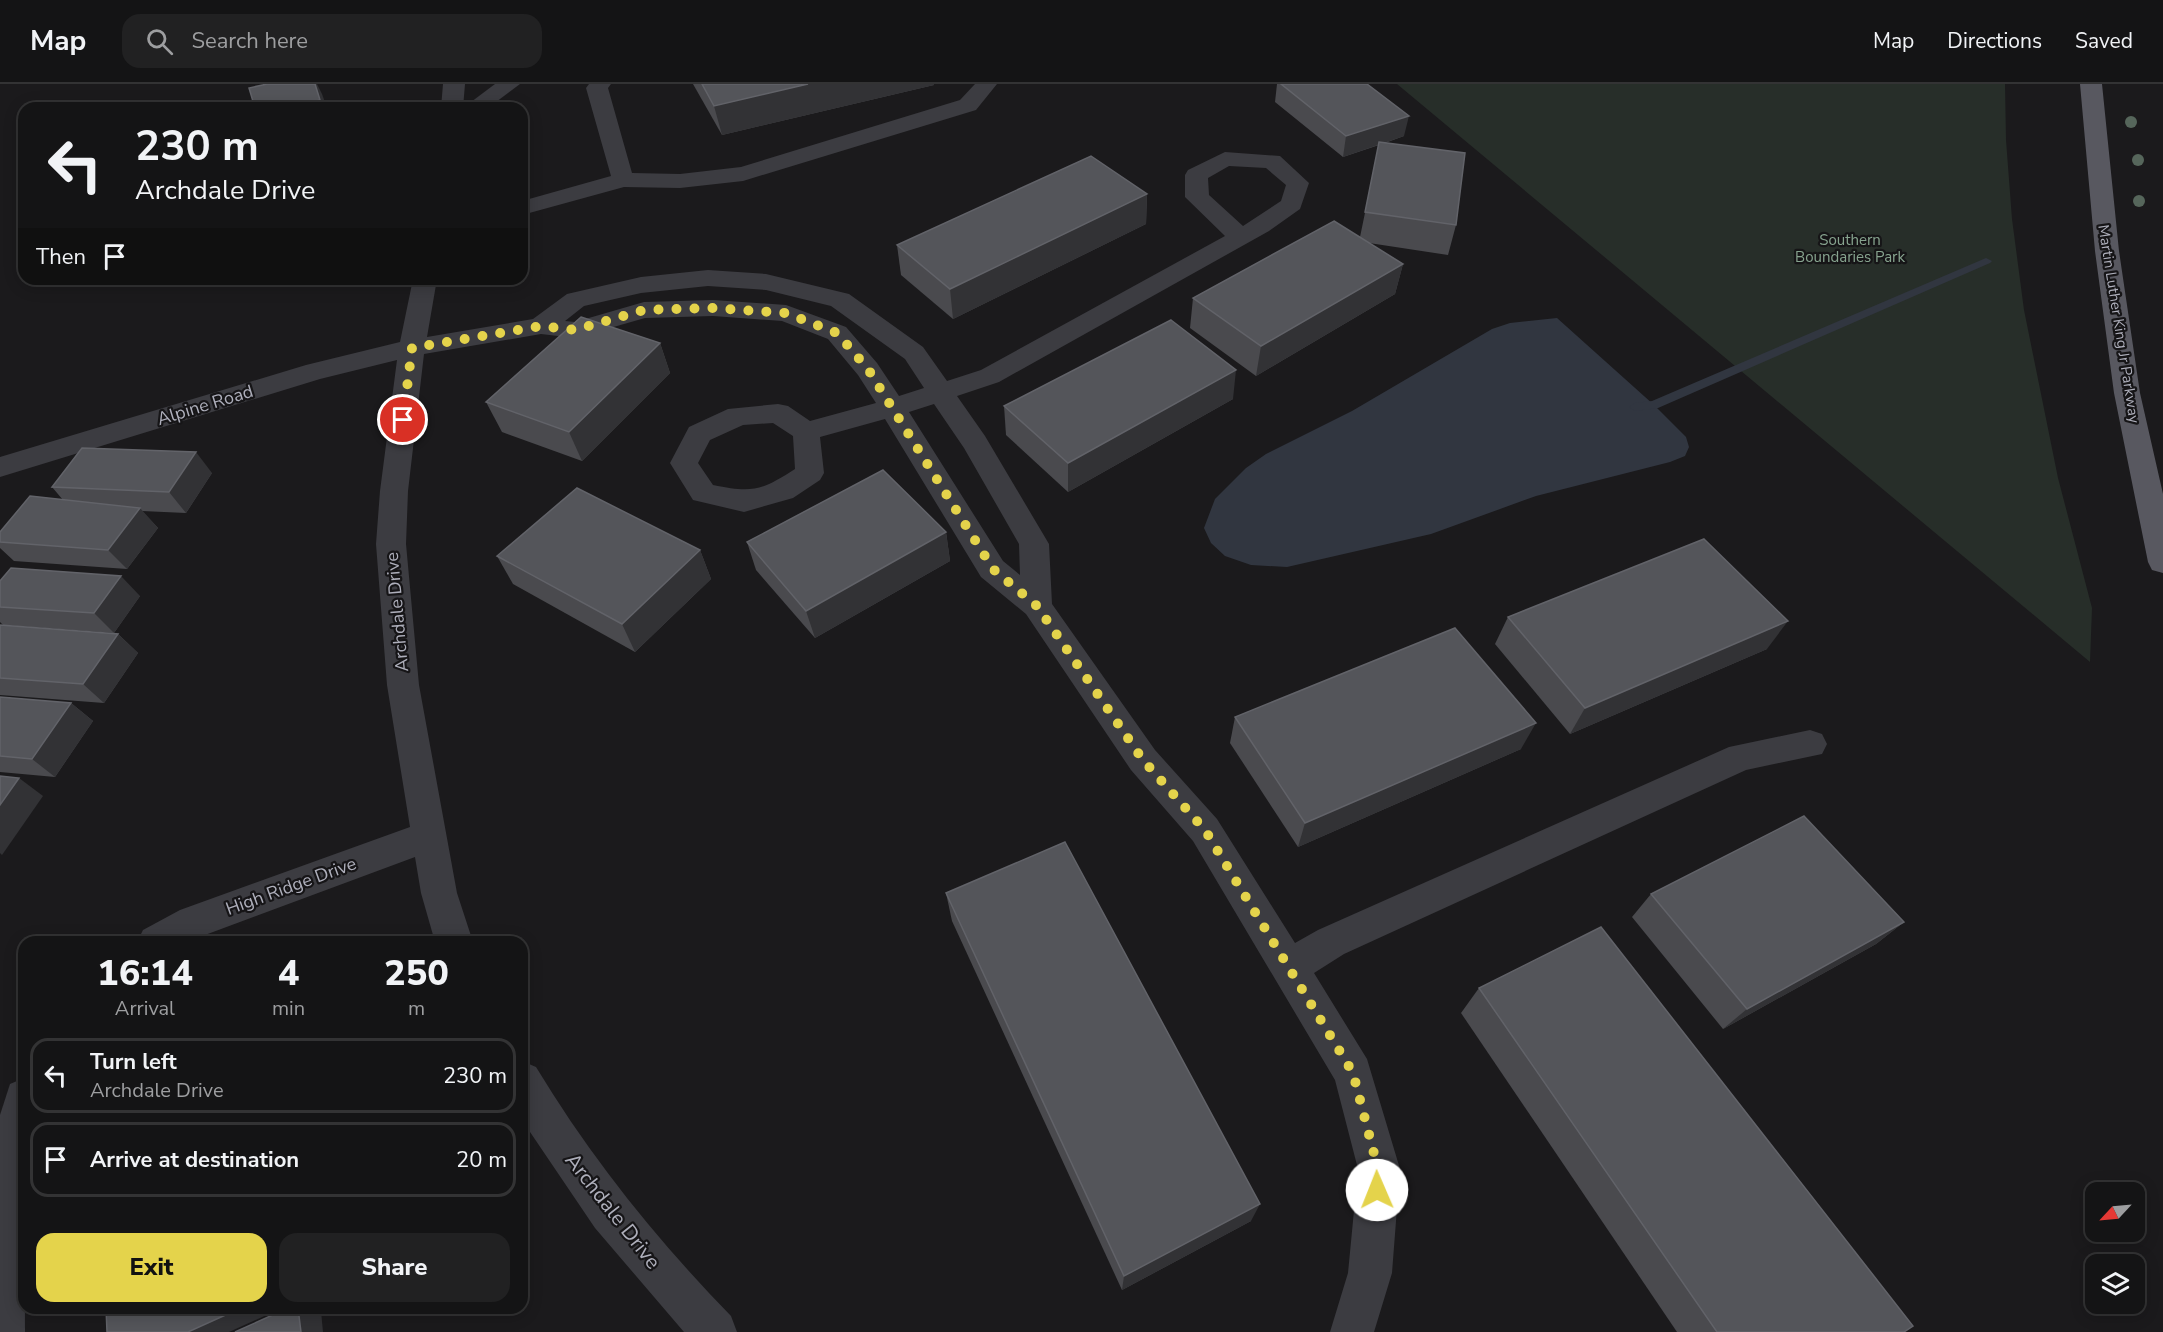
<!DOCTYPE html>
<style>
body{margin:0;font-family:"Nunito Sans",sans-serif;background:#212122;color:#f1f3f6;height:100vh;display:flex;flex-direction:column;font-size:22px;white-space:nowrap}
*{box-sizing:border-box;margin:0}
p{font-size:20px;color:#9d9ea0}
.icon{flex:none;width:33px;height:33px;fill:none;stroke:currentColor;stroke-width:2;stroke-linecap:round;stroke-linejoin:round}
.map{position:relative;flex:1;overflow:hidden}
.panel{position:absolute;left:18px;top:852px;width:510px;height:378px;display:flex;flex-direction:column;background:#141415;border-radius:18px;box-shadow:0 3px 15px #0003,0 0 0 2px #333334}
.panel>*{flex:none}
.guide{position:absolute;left:18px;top:18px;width:510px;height:183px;border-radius:18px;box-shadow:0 3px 15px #0003,0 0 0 2px #333334;background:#141415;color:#f1f3f6;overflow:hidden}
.needle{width:39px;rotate:244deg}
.fabs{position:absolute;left:2085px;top:1098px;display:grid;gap:12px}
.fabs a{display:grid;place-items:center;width:60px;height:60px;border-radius:12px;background:#141415;box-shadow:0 3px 15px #0003,0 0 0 2px #333334;font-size:30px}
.pin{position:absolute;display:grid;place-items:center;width:51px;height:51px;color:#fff;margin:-26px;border:3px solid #fff;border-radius:50%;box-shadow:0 2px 6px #0007}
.me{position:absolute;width:66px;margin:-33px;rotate:359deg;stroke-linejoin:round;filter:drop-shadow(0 0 4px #0008)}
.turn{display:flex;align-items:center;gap:21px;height:126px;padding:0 18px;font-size:27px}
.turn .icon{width:78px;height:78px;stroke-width:2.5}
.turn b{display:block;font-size:42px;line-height:51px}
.then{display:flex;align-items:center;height:57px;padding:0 18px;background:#0003;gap:12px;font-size:22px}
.eta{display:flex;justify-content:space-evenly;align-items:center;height:102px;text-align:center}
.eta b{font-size:36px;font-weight:800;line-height:42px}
.action{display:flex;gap:12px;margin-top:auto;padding:12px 18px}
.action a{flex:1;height:69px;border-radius:18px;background:#e4d34b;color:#111;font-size:24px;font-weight:800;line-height:69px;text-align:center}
.action a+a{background:#212122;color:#f1f3f6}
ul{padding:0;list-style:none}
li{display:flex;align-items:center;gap:18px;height:75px;margin:0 12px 9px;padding:0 6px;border:3px solid #333334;border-radius:18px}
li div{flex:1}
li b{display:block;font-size:22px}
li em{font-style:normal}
header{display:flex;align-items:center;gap:36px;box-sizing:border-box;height:84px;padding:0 30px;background:#141415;border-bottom:2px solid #333334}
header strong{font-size:28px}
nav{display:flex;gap:33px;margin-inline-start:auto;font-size:21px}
.search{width:420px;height:54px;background:#212122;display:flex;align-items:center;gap:15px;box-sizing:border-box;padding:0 21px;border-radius:18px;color:#9d9ea0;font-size:22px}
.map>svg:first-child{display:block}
.green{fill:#272e29}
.water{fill:#313640}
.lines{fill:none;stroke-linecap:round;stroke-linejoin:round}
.stream{fill:#313640;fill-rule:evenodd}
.minor{fill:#3c3c41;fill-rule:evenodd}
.major{fill:#585860;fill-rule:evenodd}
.tree{fill:#56665b}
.wall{fill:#4a4a4e}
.shaded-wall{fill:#323235}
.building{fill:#54555a;stroke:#626369;stroke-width:1.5}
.route{stroke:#e4d34b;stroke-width:10;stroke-dasharray:0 18}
.labels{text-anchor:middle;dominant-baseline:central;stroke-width:4.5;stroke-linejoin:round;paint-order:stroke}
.far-park-label{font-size:15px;fill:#87a48f;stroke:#161517}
.far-street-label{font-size:15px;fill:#aeafbb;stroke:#161517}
.street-label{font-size:18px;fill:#aeafbb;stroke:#161517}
.near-street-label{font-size:21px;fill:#aeafbb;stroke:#161517}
</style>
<header>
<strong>Map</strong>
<div class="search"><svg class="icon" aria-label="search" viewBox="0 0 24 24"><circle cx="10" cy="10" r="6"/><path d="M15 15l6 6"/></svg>Search here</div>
<nav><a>Map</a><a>Directions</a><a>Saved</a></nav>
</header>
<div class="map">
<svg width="2163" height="1248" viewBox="0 0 2163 1248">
<rect width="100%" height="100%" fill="#1b1a1c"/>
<path class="green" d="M1397,0H2005L2006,56L2012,135L2024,226L2058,394L2092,524L2090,578Z"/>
<path class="water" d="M1557,234L1654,321L1686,353L1689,363L1685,372L1670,378L1536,412L1431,450L1287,483L1251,481L1225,472L1211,459L1204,444L1215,415L1246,384L1266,370L1352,327L1492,245L1510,239Z"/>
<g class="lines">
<path class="stream" d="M1986,174L1992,177L1990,179L1658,324L1635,327L1629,323L1635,319L1652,317Z"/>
<g class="minor">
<path d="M443,0H465L463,24H441Z"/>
<path d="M495,0H520L488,24H463Z"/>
<path d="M589,0H611L608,4L632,89L680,90L741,83L960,16L975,0H997L976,26L743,97L680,104L624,103L522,131V117L611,92L586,4Z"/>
<path d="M1225,68L1280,72L1309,99L1300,125L1269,147L999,298L957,312L985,352L1049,460L1052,520L1155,666L1217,735L1295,859L1318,846L1729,663L1810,646L1822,650L1827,660L1822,670L1746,686L1344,870L1314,889L1367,975L1400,1085L1392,1189L1374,1248H1330L1348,1189L1358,1085L1335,996L1193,757L1131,686L1026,530L981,493L885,335L820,353L824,389L820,396L793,414L744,428L693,416L670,379L689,343L728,325L778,320L788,322L810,337L876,319L858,291L828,255L782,237L713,232L645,234L575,254L541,250L424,270L408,407L406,460L419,601L457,809L473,858H435L421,809L415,773L205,851L192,858H137L143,846L180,826L410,743L387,601L376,460L380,407L397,276L320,295L0,393V373L306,281L400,258L413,195H437L427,253L533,235L567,210L641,193L708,186L766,190L849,210L923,263L947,297L981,286L1225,152L1185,113V91L1188,86ZM1229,82L1266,84L1286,101L1281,117L1243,142L1209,111L1208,94ZM708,202L766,206L831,222L905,275L924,304L899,312L877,279L846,243L786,221L713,216L644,218L575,238L565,237L584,222L641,209ZM934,320L964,364L1019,460L1020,491L1003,477L909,328ZM773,339L793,352L795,385C761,407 752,409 713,401L698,379L710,356L743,341Z"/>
<path d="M522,977L536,983C591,1074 657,1156 731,1232L737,1248H684L595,1144L528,1045L522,1036Z"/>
<path d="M24,994L25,1248H0V1031L10,1000Z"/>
</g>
<path class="major" d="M2080,0H2102L2119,167L2140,309L2163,410V489L2152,486L2148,478L2114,309L2095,167Z"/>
</g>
<g class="tree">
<circle cx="2131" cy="38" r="6"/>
<circle cx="2138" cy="76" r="6"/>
<circle cx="2139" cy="117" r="6"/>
</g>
<g class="wall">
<path d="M693,0H934V1L722,51Z"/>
<path d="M1277,0H1367L1404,52L1385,59L1456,141L1448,171L1369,159L1403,180L1395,210L1256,292L1190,244L1193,214L1360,153L1379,61L1343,73L1275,18Z"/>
<path d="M1147,110L1146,140L953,235L901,191L897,161Z"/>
<path d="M660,259L670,289L582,377L502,348L486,318Z"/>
<path d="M1233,315L1068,408L1006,351L1004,322Z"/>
<path d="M212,389L186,429L142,427L158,444L127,485L14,477L0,464V448L63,416L52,403Z"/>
<path d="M946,448L950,477L815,554L756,486L747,458Z"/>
<path d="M700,466L711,495L635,568L513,500L497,472Z"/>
<path d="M0,497L140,512L114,549L3,541L0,538Z"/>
<path d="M1508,533L1767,565L1570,650L1495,560Z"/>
<path d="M0,541L118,550L138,569L104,619L0,611Z"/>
<path d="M0,613L71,619L93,637L55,693L0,688Z"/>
<path d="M1235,633L1521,665L1298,763L1230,659Z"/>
<path d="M946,809L1251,1137L1122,1206L952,837Z"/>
<path d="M1651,810L1904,838L1876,860L1723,945L1632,833Z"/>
<path d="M1479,904L1904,1248H1677L1461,929Z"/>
</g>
<g class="shaded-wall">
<path d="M315,0H317L322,10L327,24H289Z"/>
<path d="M808,0H934V1L722,51L714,22Z"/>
<path d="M1409,32L1404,52L1343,73L1346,52Z"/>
<path d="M1147,110L1146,140L953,235L950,205Z"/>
<path d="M1403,180L1395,210L1256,292L1261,262Z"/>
<path d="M660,259L670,289L582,377L569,348Z"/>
<path d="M1236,286L1233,315L1068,408V379Z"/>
<path d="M196,368L212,389L186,429L169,408Z"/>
<path d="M140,424L158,444L127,485L108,466Z"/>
<path d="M946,448L950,477L815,554L806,527Z"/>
<path d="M700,466L711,495L635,568L622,540Z"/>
<path d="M121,492L140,512L114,549L94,529Z"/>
<path d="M1788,537L1767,565L1570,650L1585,624Z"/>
<path d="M118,550L138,569L104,619L83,600Z"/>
<path d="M71,619L93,637L55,693L32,675Z"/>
<path d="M1536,639L1521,665L1298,763L1305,739Z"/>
<path d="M19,694L43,712L2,771L0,769V721Z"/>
<path d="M1904,838L1876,860L1723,945L1747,925Z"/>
<path d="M1260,1120L1251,1137L1122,1206L1124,1192Z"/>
<path d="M241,1224H282L229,1248H188Z"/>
<path d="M298,1224H312L321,1227L323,1248H301Z"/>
</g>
<g class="building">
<path d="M267,0H315L320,16L289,24H255L249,4Z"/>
<path d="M702,0H808L714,22Z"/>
<path d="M1281,0H1367L1409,32L1346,52Z"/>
<path d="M1379,58L1465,69L1456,141L1365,128Z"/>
<path d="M1091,72L1147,110L950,205L897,161Z"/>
<path d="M1334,137L1403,180L1261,262L1193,214Z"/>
<path d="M581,233L660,259L569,348L486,318Z"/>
<path d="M1171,236L1236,286L1068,379L1004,322Z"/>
<path d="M82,364L196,368L169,408L52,403Z"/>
<path d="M883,386L946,448L806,527L747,458Z"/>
<path d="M577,404L700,466L622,540L497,472Z"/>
<path d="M30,412L140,424L108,466L0,458V448Z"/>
<path d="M1704,455L1788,537L1585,624L1508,533Z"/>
<path d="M11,484L121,492L94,529L0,523V497Z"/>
<path d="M0,541L118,550L83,600L0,594Z"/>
<path d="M1455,544L1536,639L1305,739L1235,633Z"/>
<path d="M0,613L71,619L32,675L0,672Z"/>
<path d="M0,692L19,694L0,721Z"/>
<path d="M1804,732L1904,838L1747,925L1651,810Z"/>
<path d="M1065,758L1260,1120L1124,1192L946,809Z"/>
<path d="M1601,843L1913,1242L1904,1248H1717L1479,904Z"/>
<path d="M106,1224H241L188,1248H107Z"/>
<path d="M288,1224H298L301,1248H235Z"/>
</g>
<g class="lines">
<path class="route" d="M403,336L412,264L541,242L575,246L644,226L713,224L786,229L837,249L868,285L993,485L1037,522L1143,676L1205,746L1353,989L1378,1085L1377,1106"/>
</g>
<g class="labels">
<g class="far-park-label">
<text x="1850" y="156">Southern<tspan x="1850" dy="17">Boundaries Park</tspan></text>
</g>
<g class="far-street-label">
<text transform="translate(2119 240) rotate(81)">Martin Luther King Jr Parkway</text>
</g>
<g class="street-label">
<text transform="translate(205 321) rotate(-17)">Alpine Road</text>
<text transform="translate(397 528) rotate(-95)">Archdale Drive</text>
<text transform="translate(291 802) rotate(-20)">High Ridge Drive</text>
</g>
<g class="near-street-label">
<text transform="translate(613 1127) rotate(52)">Archdale Drive</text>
</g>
</g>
</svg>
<div class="fabs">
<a><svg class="needle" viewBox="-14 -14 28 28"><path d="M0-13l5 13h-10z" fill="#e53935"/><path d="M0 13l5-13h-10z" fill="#9d9ea0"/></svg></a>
<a><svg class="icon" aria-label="layers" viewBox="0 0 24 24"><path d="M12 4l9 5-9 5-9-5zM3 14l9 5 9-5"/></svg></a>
</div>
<div class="pin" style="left:403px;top:336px;background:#d93025"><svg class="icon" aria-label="arrive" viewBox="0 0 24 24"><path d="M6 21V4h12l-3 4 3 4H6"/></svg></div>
<svg class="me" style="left:1377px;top:1106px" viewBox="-20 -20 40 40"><circle r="19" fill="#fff"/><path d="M0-13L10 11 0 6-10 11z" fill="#e4d34b"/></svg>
<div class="guide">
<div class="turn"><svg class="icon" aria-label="left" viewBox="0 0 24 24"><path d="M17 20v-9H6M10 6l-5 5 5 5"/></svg><div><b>230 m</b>Archdale Drive</div></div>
<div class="then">Then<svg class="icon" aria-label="arrive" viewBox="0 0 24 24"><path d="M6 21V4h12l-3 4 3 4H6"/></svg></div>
</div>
<section class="panel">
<div class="eta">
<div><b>16:14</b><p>Arrival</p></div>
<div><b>4</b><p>min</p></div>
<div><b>250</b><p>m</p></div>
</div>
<ul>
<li><svg class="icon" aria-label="left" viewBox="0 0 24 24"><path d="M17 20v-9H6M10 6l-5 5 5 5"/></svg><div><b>Turn left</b><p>Archdale Drive</p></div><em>230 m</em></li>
<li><svg class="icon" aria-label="arrive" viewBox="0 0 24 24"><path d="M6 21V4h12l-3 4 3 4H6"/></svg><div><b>Arrive at destination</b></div><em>20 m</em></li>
</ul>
<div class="action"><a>Exit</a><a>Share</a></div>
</section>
</div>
